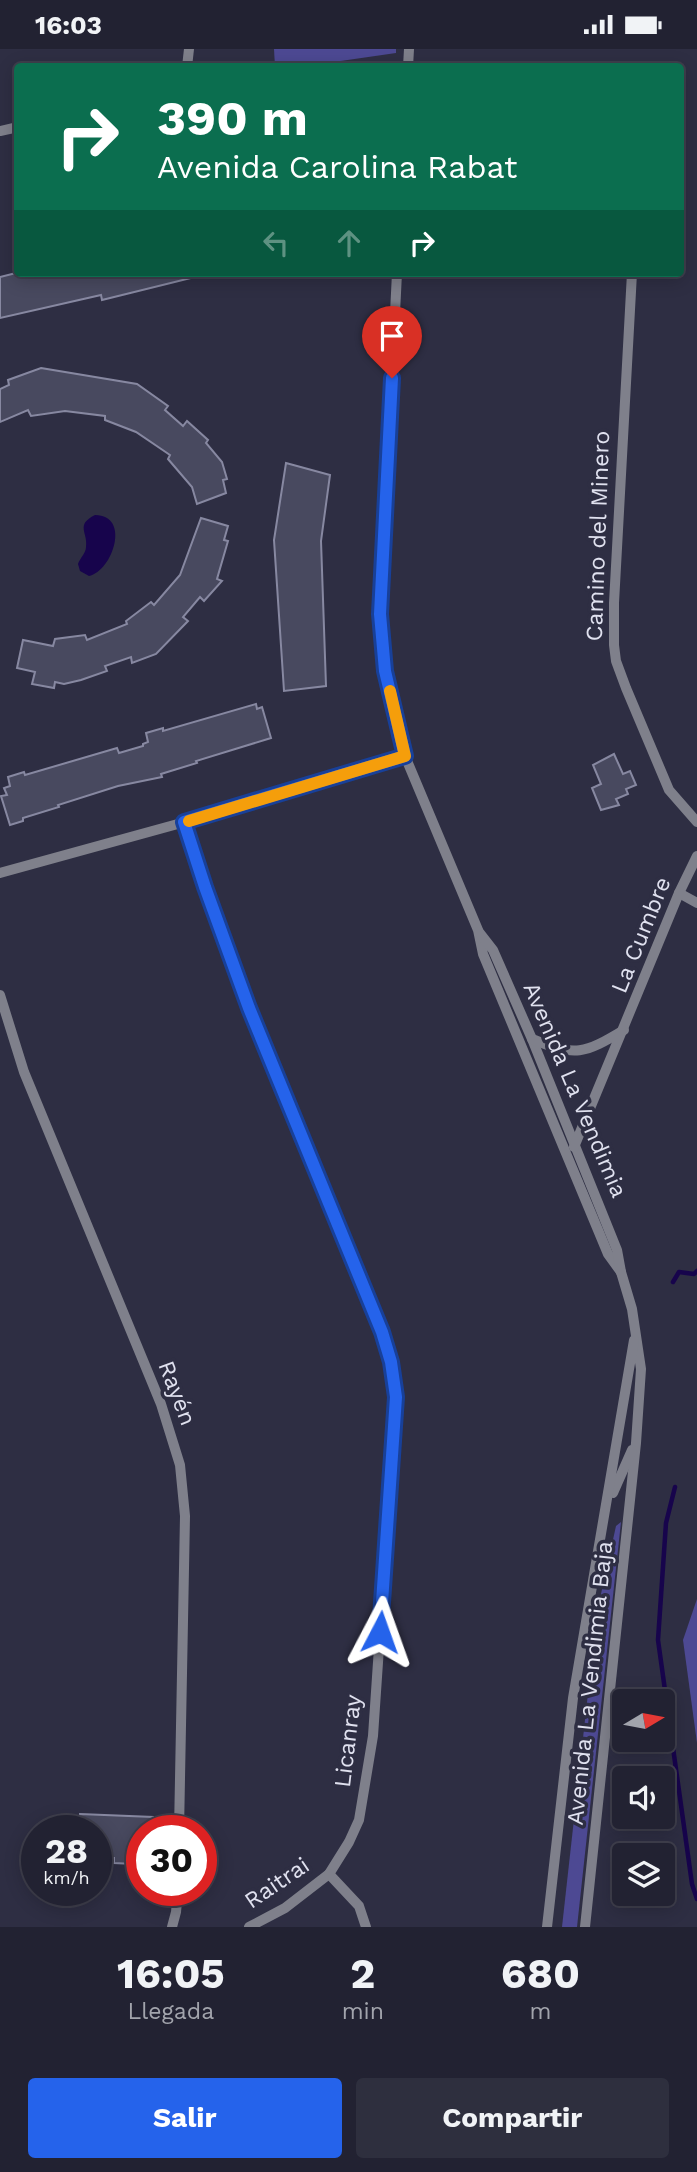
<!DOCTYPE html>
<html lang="es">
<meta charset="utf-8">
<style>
body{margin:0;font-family:"Work Sans",sans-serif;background:#2e2f3e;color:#f1f3f6;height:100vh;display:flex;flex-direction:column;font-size:26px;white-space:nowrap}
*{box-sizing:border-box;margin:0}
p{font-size:23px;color:#a2a4ac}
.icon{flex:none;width:38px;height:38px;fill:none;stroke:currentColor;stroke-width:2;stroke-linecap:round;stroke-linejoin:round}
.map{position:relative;height:1878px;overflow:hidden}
.side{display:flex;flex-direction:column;background:#222232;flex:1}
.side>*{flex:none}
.hud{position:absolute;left:14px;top:14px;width:670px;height:214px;border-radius:7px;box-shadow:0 4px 18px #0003,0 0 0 2px #3f3f4d;background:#0b6e4f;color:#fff;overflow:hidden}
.needle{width:46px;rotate:80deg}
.controls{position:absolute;left:612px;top:1640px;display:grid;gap:14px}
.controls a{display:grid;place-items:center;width:63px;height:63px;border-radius:7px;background:#222232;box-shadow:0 4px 18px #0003,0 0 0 2px #3f3f4d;font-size:35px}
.speed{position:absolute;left:21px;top:1766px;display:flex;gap:14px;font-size:35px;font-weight:700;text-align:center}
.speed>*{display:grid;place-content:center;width:91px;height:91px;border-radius:50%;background:#222232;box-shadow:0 4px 18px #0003,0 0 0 2px #3f3f4d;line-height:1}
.speed small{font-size:18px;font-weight:400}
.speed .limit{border:10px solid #d22;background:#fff;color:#111}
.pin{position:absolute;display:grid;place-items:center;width:60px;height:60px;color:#fff;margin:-72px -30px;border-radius:50% 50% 50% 0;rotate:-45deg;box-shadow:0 0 7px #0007}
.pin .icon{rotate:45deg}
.me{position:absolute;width:77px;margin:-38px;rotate:4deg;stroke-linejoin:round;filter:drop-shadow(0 0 5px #0008)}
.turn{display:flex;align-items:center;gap:24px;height:147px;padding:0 28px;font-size:32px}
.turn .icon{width:91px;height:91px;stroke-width:2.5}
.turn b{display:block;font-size:49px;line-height:60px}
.lanes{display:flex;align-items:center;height:66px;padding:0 28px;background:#0003;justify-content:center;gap:35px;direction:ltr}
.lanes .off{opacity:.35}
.eta{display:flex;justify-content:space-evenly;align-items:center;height:119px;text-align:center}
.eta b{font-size:42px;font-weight:700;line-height:49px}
.action{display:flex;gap:14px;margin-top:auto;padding:14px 28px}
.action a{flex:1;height:80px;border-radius:7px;background:#2563eb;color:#fff;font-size:28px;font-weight:700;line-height:80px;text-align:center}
.action a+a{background:#2e2f3e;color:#f1f3f6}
.status{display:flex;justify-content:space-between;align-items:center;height:49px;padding:0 35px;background:#222232;direction:ltr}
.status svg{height:19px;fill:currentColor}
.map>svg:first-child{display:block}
.green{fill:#4d4993}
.water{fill:#17044c}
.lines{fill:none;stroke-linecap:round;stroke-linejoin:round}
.stream{stroke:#17044c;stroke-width:4.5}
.building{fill:#48495f;stroke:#8788a1;stroke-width:2}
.street{stroke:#7f808b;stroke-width:10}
.route-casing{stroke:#184099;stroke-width:18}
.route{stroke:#2563eb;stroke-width:12}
.slow{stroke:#f59e0b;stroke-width:12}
.labels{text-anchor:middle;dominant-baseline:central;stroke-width:7;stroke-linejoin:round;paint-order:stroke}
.street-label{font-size:23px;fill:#e0e1ef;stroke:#2e2e43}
</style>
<div class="status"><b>16:03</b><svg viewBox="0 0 49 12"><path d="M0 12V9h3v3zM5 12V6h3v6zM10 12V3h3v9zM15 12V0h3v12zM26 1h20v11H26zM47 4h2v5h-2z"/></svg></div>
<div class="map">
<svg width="697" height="1878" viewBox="0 0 697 1878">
<rect width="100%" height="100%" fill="#2e2e43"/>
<g class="green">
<path d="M274,0H396V4L306,17L275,18Z"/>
<path d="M621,1473L577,1878H562L597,1563L616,1477Z"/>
<path d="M697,1550V1694L683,1591Z"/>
</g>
<path class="water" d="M95,466C131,466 113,522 89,527L80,522L78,515C80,509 86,504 86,498C88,483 75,476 95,466Z"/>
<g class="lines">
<g class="stream">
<path d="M673,1233L679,1223L694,1225L697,1222"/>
<path d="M675,1438L666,1474L658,1591L692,1835L697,1850"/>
</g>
</g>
<g class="building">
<path d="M16,224H195V228L102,251L101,246L0,269V228Z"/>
<path d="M41,319L137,335L168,357L165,361L183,377L187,372L208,391L206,394L222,413L227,430L223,431L226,444L197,455L192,438L168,410L170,406L136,383L105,371V367L65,362L31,367L28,361L0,373V340L9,336L8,331Z"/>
<path d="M286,414L330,426L321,492L326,637L284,642L274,491Z"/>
<path d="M201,469L228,477L224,491L228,492L217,530L222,532L204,552L200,548L183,568L188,572L156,605L132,614L131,608L105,617L107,622L81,631L64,635L55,633L54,639L32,635L35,623L17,619L23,591L53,597L55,590L85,586L87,591L127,575L126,572L151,553L154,556L180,526Z"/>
<path d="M256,655L257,660L262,658L271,689L196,712L197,714L161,725L162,728L118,737L58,756L59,758L23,769V772L10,776L1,747L7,746L4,739L10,737L8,728L24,723L25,726L117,699L119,704L143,697V695L148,693L146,684L163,679V682Z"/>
<path d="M614,705L623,725L630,722L636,736L626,740L628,745L616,750L619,756L601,761L592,739L601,735L593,716Z"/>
<path d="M80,1765L153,1768V1782H142V1811H134V1815L114,1814V1809H103L104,1785L96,1784V1782H79Z"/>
</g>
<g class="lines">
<g class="street">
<path d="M187,18L189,0"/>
<path d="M408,18L409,0"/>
<path d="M0,82L18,78"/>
<path d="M397,224L380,565L383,606L405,707L478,881L483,905L608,1205L621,1223"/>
<path d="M632,224L614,554V596L616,612L626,639L669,741L697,773"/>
<path d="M185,773L205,838L249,959L382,1283L391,1313L396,1348L373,1687L359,1771L349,1793L329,1825L285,1859L249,1878"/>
<path d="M0,824L185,773L405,707"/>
<path d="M679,844L697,854"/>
<path d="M479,883L493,901L532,990L617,1201L621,1223L632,1260L641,1320L636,1394L585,1878"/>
<path d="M0,946L24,1023L161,1355L180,1416L185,1467L179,1782"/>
<path d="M532,990C576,1008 584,1005 624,981"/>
<path d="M574,1098L679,844L697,807"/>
<path d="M613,1444L632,1401"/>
<path d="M329,1825L359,1857L366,1878"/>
<path d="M172,1878L176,1863L178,1841"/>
<path d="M547,1878L573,1649L634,1291"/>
</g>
</g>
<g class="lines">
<g class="route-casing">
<path id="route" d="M380,1583L396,1348L391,1313L382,1283L249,959L205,838L184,773L405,707L385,622L380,565L392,329"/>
</g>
<use href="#route" class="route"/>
<path class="slow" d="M189,772L405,707L390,642"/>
</g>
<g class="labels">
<g class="street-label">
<text transform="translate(598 487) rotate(-88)">Camino del Minero</text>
<text transform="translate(641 886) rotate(-68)">La Cumbre</text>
<text transform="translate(575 1041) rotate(67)">Avenida La Vendimia</text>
<text transform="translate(177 1344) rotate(69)">Rayén</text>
<text transform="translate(590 1634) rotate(-84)">Avenida La Vendimia Baja</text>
<text transform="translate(348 1692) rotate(-83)">Licanray</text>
<text transform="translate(277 1834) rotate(-34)">Raitrai</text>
</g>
</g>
</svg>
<div class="controls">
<a><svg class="needle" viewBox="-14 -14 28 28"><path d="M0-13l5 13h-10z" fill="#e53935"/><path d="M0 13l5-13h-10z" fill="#a2a4ac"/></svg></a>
<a><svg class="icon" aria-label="sound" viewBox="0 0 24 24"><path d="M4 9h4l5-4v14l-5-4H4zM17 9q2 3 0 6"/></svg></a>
<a><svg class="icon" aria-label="layers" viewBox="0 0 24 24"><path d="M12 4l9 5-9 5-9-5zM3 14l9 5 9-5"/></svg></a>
</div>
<div class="speed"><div>28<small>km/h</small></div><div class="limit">30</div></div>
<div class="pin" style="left:392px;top:329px;background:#d93025"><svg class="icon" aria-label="arrive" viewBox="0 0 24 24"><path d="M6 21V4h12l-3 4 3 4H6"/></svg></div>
<svg class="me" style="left:380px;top:1583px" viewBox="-20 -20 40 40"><path d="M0-17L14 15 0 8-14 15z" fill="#2563eb" stroke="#fff" stroke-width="4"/></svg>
<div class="hud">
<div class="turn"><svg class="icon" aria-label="right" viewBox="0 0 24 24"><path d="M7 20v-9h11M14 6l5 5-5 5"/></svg><div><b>390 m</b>Avenida Carolina Rabat</div></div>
<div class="lanes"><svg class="icon off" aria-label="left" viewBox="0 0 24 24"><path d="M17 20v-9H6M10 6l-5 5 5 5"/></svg><svg class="icon off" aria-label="ahead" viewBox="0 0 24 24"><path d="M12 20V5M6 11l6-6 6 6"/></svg><svg class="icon" aria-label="right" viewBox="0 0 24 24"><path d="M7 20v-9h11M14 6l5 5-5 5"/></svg></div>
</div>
</div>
<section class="side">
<div class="eta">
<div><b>16:05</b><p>Llegada</p></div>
<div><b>2</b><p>min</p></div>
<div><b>680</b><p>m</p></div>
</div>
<div class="action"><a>Salir</a><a>Compartir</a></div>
</section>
